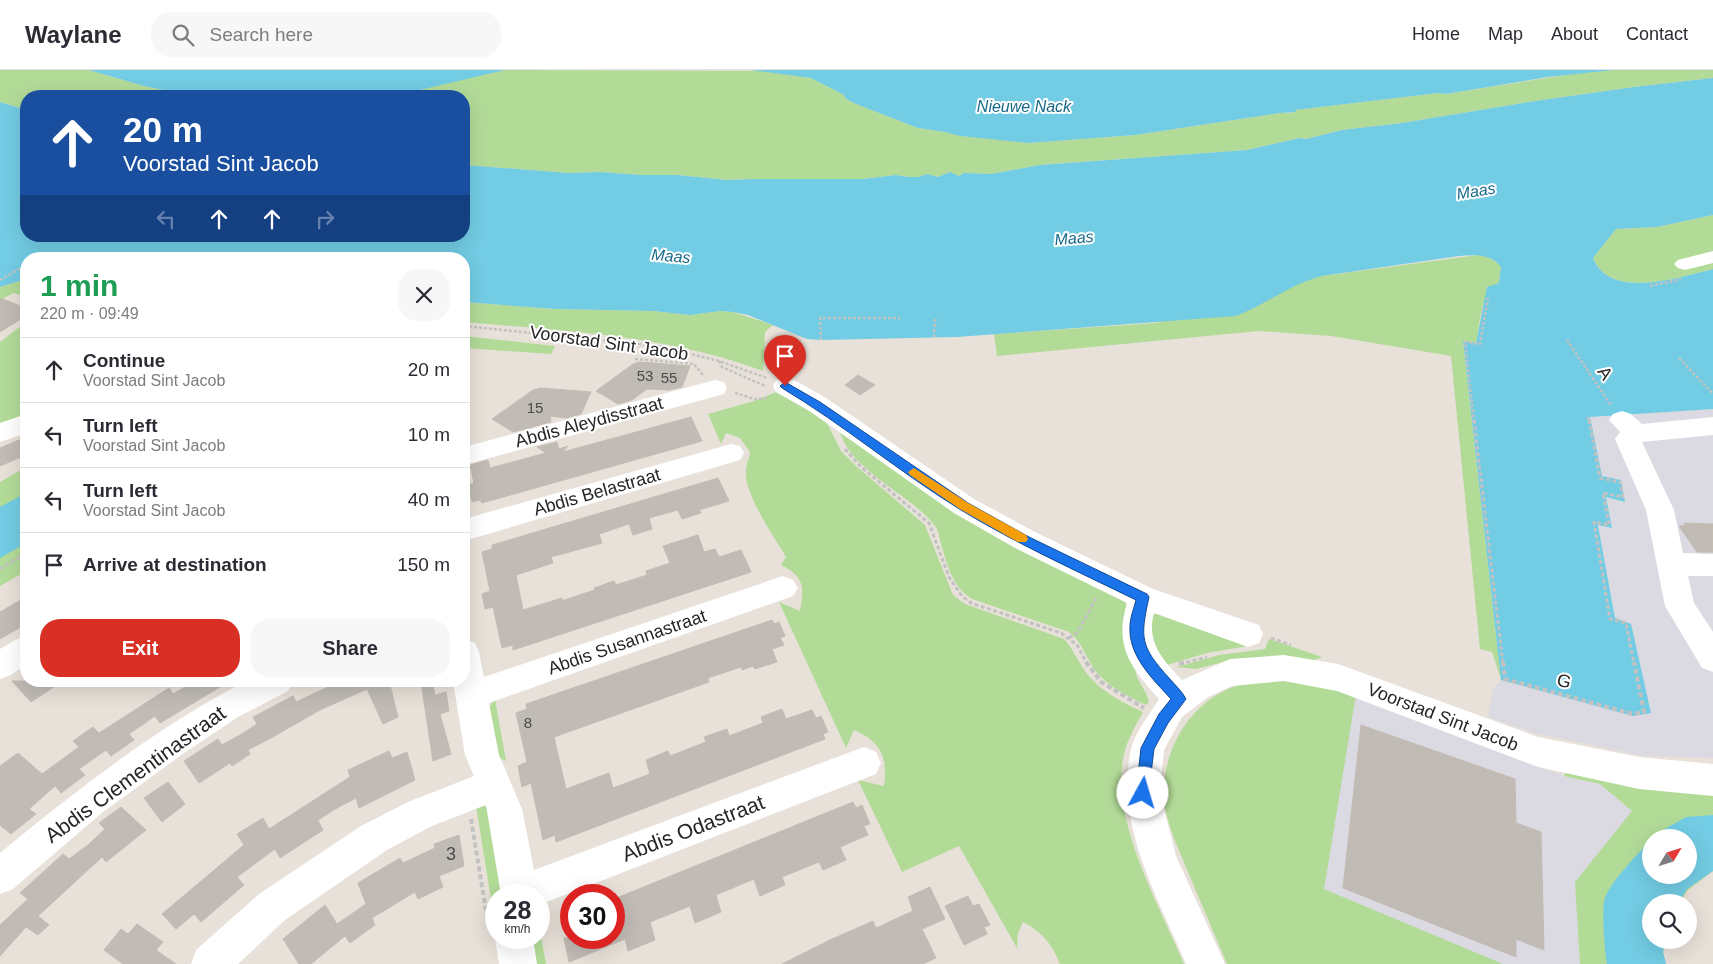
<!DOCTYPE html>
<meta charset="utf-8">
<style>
body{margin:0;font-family:Helvetica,sans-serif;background:#f7f7f7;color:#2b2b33;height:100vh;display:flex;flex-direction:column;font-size:19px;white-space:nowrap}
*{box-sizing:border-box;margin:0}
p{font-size:16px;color:#7c7c81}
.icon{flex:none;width:28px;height:28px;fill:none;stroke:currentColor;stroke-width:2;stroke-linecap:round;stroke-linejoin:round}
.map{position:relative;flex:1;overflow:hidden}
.drawer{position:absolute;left:20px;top:182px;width:450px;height:435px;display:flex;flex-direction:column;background:#fff;border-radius:20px;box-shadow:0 5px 20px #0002}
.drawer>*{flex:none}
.hud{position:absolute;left:20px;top:20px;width:450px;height:152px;border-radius:20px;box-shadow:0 5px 20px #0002;background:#1a4fa0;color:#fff;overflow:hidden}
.needle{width:32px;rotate:52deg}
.controls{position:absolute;left:1642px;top:759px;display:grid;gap:10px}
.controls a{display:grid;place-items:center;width:55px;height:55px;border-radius:50%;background:#fff;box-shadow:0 5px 20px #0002;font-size:25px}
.speed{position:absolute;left:485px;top:814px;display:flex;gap:10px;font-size:25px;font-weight:700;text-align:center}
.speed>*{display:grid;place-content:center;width:65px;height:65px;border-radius:50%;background:#fff;box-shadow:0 5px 20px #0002;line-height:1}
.speed small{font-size:12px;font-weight:400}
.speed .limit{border:8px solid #d22;background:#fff;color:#111}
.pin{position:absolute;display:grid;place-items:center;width:42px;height:42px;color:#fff;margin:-51px -21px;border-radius:50% 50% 50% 0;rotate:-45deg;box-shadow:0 0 5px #0007}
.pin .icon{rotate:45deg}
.me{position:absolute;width:55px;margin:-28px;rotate:6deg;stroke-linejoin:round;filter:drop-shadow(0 0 4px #0008)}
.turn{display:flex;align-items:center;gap:18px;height:105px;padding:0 20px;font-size:22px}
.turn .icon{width:65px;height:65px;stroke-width:2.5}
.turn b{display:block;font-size:35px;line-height:42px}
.lanes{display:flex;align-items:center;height:48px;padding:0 20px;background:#0003;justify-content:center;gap:25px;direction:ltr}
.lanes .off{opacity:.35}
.round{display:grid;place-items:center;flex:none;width:52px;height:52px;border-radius:20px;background:#f7f7f7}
.overview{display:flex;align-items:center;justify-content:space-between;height:85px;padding:0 20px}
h1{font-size:30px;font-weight:800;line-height:38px;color:#1e9e55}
.button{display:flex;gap:10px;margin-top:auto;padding:10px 20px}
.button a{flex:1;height:58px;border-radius:20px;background:#d93025;color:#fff;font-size:20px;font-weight:800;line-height:58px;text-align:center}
.button a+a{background:#f7f7f7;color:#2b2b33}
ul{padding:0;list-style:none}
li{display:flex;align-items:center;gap:15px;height:65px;padding:0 20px;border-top:1px solid #e1e1e2}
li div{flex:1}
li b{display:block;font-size:19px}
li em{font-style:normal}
header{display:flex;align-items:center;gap:30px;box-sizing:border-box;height:70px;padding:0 25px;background:#fff;border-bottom:1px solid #e1e1e2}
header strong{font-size:24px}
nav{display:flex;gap:28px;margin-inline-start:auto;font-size:18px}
.search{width:350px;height:45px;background:#f7f7f7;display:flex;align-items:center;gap:12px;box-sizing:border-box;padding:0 18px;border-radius:20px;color:#7c7c81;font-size:19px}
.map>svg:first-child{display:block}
.industrial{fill:#dbd9e1}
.green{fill:#b3db98;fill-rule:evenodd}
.water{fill:#72cce4}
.building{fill:#c0bbb5;stroke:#c3bcb3}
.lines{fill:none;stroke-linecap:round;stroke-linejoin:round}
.path-far2{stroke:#c2c2c2;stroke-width:2.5;stroke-dasharray:3 2;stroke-linecap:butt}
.path-far1{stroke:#c2c2c2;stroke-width:3;stroke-dasharray:4 2.5;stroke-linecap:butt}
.path{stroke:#c2c2c2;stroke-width:4;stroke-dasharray:5 3;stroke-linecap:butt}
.minor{fill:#fff;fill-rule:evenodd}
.route{fill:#1a73e8;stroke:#114b97}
.slow{fill:#f59e0b}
.labels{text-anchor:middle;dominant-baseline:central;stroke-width:4;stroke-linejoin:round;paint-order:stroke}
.number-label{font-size:15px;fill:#4c4b4a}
.far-water-label{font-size:16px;font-style:italic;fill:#17698a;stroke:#fff}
.street-label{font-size:18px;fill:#262626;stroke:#fff}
.near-number-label{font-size:18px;fill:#4c4b4a}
.near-street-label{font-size:21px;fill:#262626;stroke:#fff}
</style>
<header>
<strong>Waylane</strong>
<div class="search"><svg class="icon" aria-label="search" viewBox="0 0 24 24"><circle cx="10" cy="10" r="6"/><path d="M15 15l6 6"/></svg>Search here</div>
<nav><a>Home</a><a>Map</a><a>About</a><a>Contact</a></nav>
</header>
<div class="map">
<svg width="1713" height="894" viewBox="0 0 1713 894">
<rect width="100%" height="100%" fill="#e8e1d9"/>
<g class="industrial">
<path d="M1713,339V688L1643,686L1534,663L1488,647L1493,619L1501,610L1633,646L1598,454L1612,457L1606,427L1625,431L1621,410L1602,406L1590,347Z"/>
<path d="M1226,620L1356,625L1564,706L1600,714L1632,741L1651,768L1607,894H1450L1164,731L1166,702L1181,659L1200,638Z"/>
</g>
<g class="green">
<path d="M0,0H89L144,16L192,26H26V40L0,32Z"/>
<path d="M505,0L764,1L811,8L844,25L846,29L856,34L918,58L945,62L961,66L1029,73L1135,65L1280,43H1292L1294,40L1438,23L1446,24L1571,4L1614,0H1713V8L1634,17L1535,31L1402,53L1342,60L1306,69L1300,68L1247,80L1040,95L991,104L964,103L959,106L950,102L938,107L927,104L918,107H909L896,105L863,109H754L727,110L677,105H642L600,102L569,103L464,95V26H387Z"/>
<path d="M1713,145V199C1680,207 1610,231 1593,188L1616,159L1657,157Z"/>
<path d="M1478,185C1488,187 1495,189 1501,197L1499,213C1480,222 1480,256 1476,273L1463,272L1501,610L1492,582L1480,579L1451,286L1331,266L1259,261L997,286L994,264L1156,253L1288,218L1305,210L1322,206Z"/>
<path d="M26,209V227L14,223L0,230V217Z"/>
<path d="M464,232L555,239L653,241L690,245L720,241L733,242L773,255L765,262L763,301C667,265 565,261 464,252Z"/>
<path d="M26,252V347L0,358V272Z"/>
<path d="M464,266L546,275L555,276L551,284L464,278Z"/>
<path d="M776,322L814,344L818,343L828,355L841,381L856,396L925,455L953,525L965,534L1064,569C1074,580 1079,594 1088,605C1102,622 1123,633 1143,642C1136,655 1127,670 1124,684C1109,749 1159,834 1184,894H1060C1052,874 1042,862 1023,852L1018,863L1017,878L959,776L902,802L858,710L884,716C888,687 881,672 854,660L846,678L779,532L800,541C804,517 805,507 781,495L786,487C774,467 747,428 746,405C745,397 749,390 750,382L740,368L726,363L721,374L708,344L754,331Z"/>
<path d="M839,359L1120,522C1135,546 1131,576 1136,603C1138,613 1147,621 1149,632L1146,635C1129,627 1109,617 1097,603C1086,589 1083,573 1069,562L972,529C952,517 947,494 941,474C939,468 939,460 935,456C910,423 849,401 839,359Z"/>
<path d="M26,397V501L0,516V412Z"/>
<path d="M1157,543L1254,575L1207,583L1167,595L1157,589L1146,553L1150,547Z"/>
<path d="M1269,569L1322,587L1310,592L1235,589L1196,599L1177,597L1219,585L1265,579Z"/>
<path d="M1294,611L1356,625L1324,819L1503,894H1227C1213,861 1199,828 1185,795C1177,775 1166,752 1164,730C1161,686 1185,639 1226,620C1246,610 1272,611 1294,611Z"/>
<path d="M495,629L506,691L488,683L482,648Z"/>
<path d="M1567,699L1713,721V801L1688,820L1680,832H1651V870H1666L1663,883L1666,894H1580L1575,812L1632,741L1600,714L1564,706ZM1651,768H1689V805H1651Z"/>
<path d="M482,733L493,745L505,802L500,825H496V860L476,736Z"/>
<path d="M539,856L546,894H526L520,868H539Z"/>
</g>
<g class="water">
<path d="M89,0H505L394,26H192L144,16Z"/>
<path d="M750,0H1614L1548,7L1446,24L1438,23L1295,40L1296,42L1280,43L1135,65L1029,73L960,66L945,62L918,58L856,34L846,29L844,25L811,8Z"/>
<path d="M1713,8V145L1657,157L1616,159L1593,188C1610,231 1680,207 1713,199V339L1590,347L1602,406L1621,410L1625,432L1606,427L1612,458L1598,455L1615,548L1631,554L1651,643L1633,646L1501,610L1463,271L1476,273L1487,217L1499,213L1501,197C1490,183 1474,185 1459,186L1322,206C1290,214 1266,235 1236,246L957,267L821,270L807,269L748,245L733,242L720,241L690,245L653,241L555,239L464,232V189H26V209L0,217V32L26,40V166H464V95L569,103L600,102L642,105H677L727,110L754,109H863L896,105L909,107H918L927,104L938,107L950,102L959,106L964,103L991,104L1040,95L1247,80L1300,68L1306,69L1342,60L1402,53L1535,31L1634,17Z"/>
<path d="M26,423V473L0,488V437Z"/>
<path d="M1713,745V801L1687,819L1679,832H1651V870H1665L1663,882L1666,894H1607C1605,883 1601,837 1605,828C1611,811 1639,783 1651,769V805H1689V768L1653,767L1656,764L1686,747Z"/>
</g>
<g class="building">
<path d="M0,228L26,238V246L0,262Z"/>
<path d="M774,271H794L793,300H772Z"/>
<path d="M640,292L690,296L682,317L669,320L647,319L632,330L618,334L596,321L633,294Z"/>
<path d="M858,305L875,315L860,325L845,315Z"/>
<path d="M541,318L591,322L581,344L566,348L550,346L551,352L513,362L492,349L533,320Z"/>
<path d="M691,347L702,371L482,433L480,430L472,432L468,415L474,413L470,395L488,390L490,398L546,383L537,377L557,372L559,379L568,376L562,383L563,382Z"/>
<path d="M26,367V385L0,396V378Z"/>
<path d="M718,408L729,431L699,440L701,443L682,449L678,440L649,448L652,459L633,465L629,454L599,464L602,473L551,487L553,493L516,505L523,540L562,528V531L579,525L595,520L594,518L614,511L616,515L647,505L646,501L670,493L663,476L698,465L704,482L715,479L719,487L741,480L751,502L513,580V575L502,578L493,537L485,539L482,524L490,521L482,482L492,479V475Z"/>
<path d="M1684,453L1713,454V482H1697L1679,456L1685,455Z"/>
<path d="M26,527V554L0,569V542Z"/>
<path d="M772,550L775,554L779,552L785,566L780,568L784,575L772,579L777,592L755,599L753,596L742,600L741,597L708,608L709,612L554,667L566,719L609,703L613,718L650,704L646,690L668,681L670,686L706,672L704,667L727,659L729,666L763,653L761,647L782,639L786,649L812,640L816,648L821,646L828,662L823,664L825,669L556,772L555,765L543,770L531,713L522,717L518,696L527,692L516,643L527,639L526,634Z"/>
<path d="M12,611H63L31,632Z"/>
<path d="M195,611H230L160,653L155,646L129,664L134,670L111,686L106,680L79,699L85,705L61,723L55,716L29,739L36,744L11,764L0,755V696L18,683L42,704L79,677L73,671L93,657L99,663L169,618L173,624Z"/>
<path d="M329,611H389L398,647L383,654L367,619L320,640L271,668L248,680L250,684L232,696L230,693L199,713L184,691L218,669L222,675L240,665L257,654L253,647L293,626L296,632L330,616Z"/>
<path d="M432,611L435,625L446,622L449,641L440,644L451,684L433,691L421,612Z"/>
<path d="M1361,655L1515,709L1516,753L1541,762L1544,880L1516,869V887L1343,818Z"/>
<path d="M389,681L392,688L407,682L415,710L359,738L356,728L337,738L318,750L323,760L280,788L275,779L237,807L244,815L201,852L194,844L176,859L162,844L244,775L237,764L263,748L269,759L350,707L348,700Z"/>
<path d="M168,712L185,734L162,752L144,728Z"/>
<path d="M853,732L856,738L862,735L870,754L864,756L868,765L840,777L846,790L823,800L819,792L782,807L785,815L760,826L754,809L716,825L721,842L695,853L690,836L650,852L655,870L628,881L625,869L569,892L564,868H614V829Z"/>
<path d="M121,737L146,760L106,792L102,787L38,846L49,855L38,865L26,857L0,886V855L28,829L20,823L63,784L69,789L88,775L105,759L99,753Z"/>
<path d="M459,765L464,796L439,806L443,817L418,829L415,822L372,848L375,855L350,873L345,866L311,894H299L283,869L325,835L337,854L366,834L358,813L400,788L403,793L435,778L434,774Z"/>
<path d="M930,817L945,849L922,859L936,888L923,894H782L830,870L873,851L876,858L913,841L908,827Z"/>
<path d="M968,826L973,836L979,834L990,855L984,857L987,864L964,875L945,836Z"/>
<path d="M137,854L163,872L156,880L176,894H123L104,880L121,859L128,864Z"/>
</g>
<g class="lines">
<g class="path-far2">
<path d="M0,210L26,195"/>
<path d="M1650,216L1681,209"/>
<path d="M464,256L658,276L719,291L767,308"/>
<path d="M934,267L935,247"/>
<path d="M821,270L820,248H900"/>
<path d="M1567,270L1611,335"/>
<path d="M1679,288L1713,324"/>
<path d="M635,289L694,294L703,305"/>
<path d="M719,291L722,297L765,316"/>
<path d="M735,323L754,329L768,328"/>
<path d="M1588,347L1589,352"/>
<path d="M1474,352L1465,272L1480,274L1488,228"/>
</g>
<g class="path-far1">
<path d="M1474,350L1503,594"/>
<path d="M1589,350L1600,408L1620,412L1623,427L1603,423L1609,455L1594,452L1610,549L1626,553L1634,594"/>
<path d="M845,379L861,397L929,453L949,507L962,526L971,533L1061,563L1077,575L1087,594"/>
<path d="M0,499L26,483"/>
<path d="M1069,568L1078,562L1096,528"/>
<path d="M1271,568L1291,575"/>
<path d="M1180,594L1207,587"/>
</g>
<g class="path">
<path d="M1086,592L1101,612L1144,638"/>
<path d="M1503,592L1505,609L1633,644L1644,642L1634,592"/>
<path d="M1179,594L1185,592"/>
<path d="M471,749L489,859"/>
</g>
<g class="minor">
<path d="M1713,181V193L1685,200L1678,198L1674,194L1678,190Z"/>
<path d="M785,308L794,310L826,328L974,429L1035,462L1153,519L1259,555L1263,564L1259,573L1248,577L1154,543C1146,572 1163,590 1182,610L1230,589L1284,585L1338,594L1538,667L1639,687L1713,694V726L1639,719L1538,697L1337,621L1284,611L1232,616L1208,627L1182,647L1164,680L1160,723L1176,786L1225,894H1186C1158,828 1114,753 1131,679C1135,662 1150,644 1159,629C1130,597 1114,576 1127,533L1015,478L954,443L808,340L776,322L773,316L776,310Z"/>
<path d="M715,310L724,312L727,318L724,324L464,395V377Z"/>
<path d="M1622,341L1631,344L1642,354L1713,347V365L1642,372L1674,440L1683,483L1713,484V506H1688L1694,533L1713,562V602L1702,598L1665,536L1646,440L1615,369L1620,362L1609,350L1613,344Z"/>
<path d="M26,344V363L0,372V353Z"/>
<path d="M731,374L740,376L744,383L740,390L464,471V449Z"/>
<path d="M783,506L793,510L798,518L793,526L489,633L499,685L522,739L534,800L864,677L876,682L881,693L876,704L539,835V825H501L486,735L432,756L387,780L285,850L238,894H191L196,880L259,824L361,756L408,732L474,706L465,685L453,611H464V569L475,573L479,582L484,607Z"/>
<path d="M26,566V595L11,605L0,609V579L15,570Z"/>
<path d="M246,611H293L288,621L238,647L184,683L103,742L13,819L0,824V783C78,719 157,657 246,611Z"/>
<path d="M496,865V868H533L537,894H499L495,868Z"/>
</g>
</g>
<path class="route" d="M785,312L820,332L968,433L1029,467L1147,524L1149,527C1140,568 1140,576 1169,608C1175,615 1182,621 1186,629L1168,653L1154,679L1148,727L1143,729L1138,727L1136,723L1141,678L1159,644L1171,629C1153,609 1128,586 1130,556C1130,548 1134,538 1136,530C1077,501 1017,474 961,440C899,402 844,355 782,318L780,316Z"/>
<path class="slow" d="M914,398L968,433L1026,465L1028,469L1026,472H1018L960,439L910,405L908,402Z"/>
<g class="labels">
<g class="number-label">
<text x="645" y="305">53</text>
<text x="669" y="307">55</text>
<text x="535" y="337">15</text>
<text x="528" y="652">8</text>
</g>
<g class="far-water-label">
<text x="1024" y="36">Nieuwe Nack</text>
<text transform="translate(1476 121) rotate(-9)">Maas</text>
<text transform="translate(1074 168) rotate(-5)">Maas</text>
<text transform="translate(671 186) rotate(5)">Maas</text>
</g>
<g class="street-label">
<text transform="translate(609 273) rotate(8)">Voorstad Sint Jacob</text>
<text transform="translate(1605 303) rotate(56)">A</text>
<text transform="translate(589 352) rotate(-15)">Abdis Aleydisstraat</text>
<text transform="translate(597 422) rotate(-16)">Abdis Belastraat</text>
<text transform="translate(627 572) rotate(-19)">Abdis Susannastraat</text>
<text transform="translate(1564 611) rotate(15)">G</text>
<text transform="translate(1443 647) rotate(21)">Voorstad Sint Jacob</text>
</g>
<g class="near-number-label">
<text x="451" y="784">3</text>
</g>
<g class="near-street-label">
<text transform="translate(135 704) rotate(-36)">Abdis Clementinastraat</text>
<text transform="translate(693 758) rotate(-21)">Abdis Odastraat</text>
</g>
</g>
</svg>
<div class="controls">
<a><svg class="needle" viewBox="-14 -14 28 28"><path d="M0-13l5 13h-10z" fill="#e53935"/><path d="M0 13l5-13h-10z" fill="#7c7c81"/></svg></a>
<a><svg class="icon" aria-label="search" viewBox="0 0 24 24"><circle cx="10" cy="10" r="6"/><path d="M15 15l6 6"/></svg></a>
</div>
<div class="speed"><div>28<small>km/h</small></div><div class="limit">30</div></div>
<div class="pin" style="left:785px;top:316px;background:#d93025"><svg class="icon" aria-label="arrive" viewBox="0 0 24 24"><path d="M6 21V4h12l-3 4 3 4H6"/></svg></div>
<svg class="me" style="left:1143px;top:723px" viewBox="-20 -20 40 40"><circle r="19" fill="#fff"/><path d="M0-13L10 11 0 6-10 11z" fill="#1a73e8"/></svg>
<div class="hud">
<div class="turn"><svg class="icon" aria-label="ahead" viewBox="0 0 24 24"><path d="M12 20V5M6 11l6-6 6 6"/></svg><div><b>20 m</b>Voorstad Sint Jacob</div></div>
<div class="lanes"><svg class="icon off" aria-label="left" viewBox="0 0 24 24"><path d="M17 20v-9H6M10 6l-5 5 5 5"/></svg><svg class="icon" aria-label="ahead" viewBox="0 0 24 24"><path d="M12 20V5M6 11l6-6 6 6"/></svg><svg class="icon" aria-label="ahead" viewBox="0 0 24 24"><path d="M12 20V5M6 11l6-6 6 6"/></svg><svg class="icon off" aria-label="right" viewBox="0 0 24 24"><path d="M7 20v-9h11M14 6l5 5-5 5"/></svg></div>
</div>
<section class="drawer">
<div class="overview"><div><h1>1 min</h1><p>220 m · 09:49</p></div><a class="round"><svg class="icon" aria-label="close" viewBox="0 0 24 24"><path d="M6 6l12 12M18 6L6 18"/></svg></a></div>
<ul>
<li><svg class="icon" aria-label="ahead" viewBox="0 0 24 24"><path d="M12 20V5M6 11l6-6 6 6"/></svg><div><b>Continue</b><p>Voorstad Sint Jacob</p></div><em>20 m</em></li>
<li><svg class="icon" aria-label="left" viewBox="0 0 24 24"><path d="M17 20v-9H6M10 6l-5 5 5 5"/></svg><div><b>Turn left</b><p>Voorstad Sint Jacob</p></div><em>10 m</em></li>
<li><svg class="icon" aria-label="left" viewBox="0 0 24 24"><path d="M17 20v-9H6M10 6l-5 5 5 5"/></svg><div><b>Turn left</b><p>Voorstad Sint Jacob</p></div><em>40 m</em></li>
<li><svg class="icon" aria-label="arrive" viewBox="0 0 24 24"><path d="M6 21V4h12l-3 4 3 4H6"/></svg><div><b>Arrive at destination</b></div><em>150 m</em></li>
</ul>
<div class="button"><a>Exit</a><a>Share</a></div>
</section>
</div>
